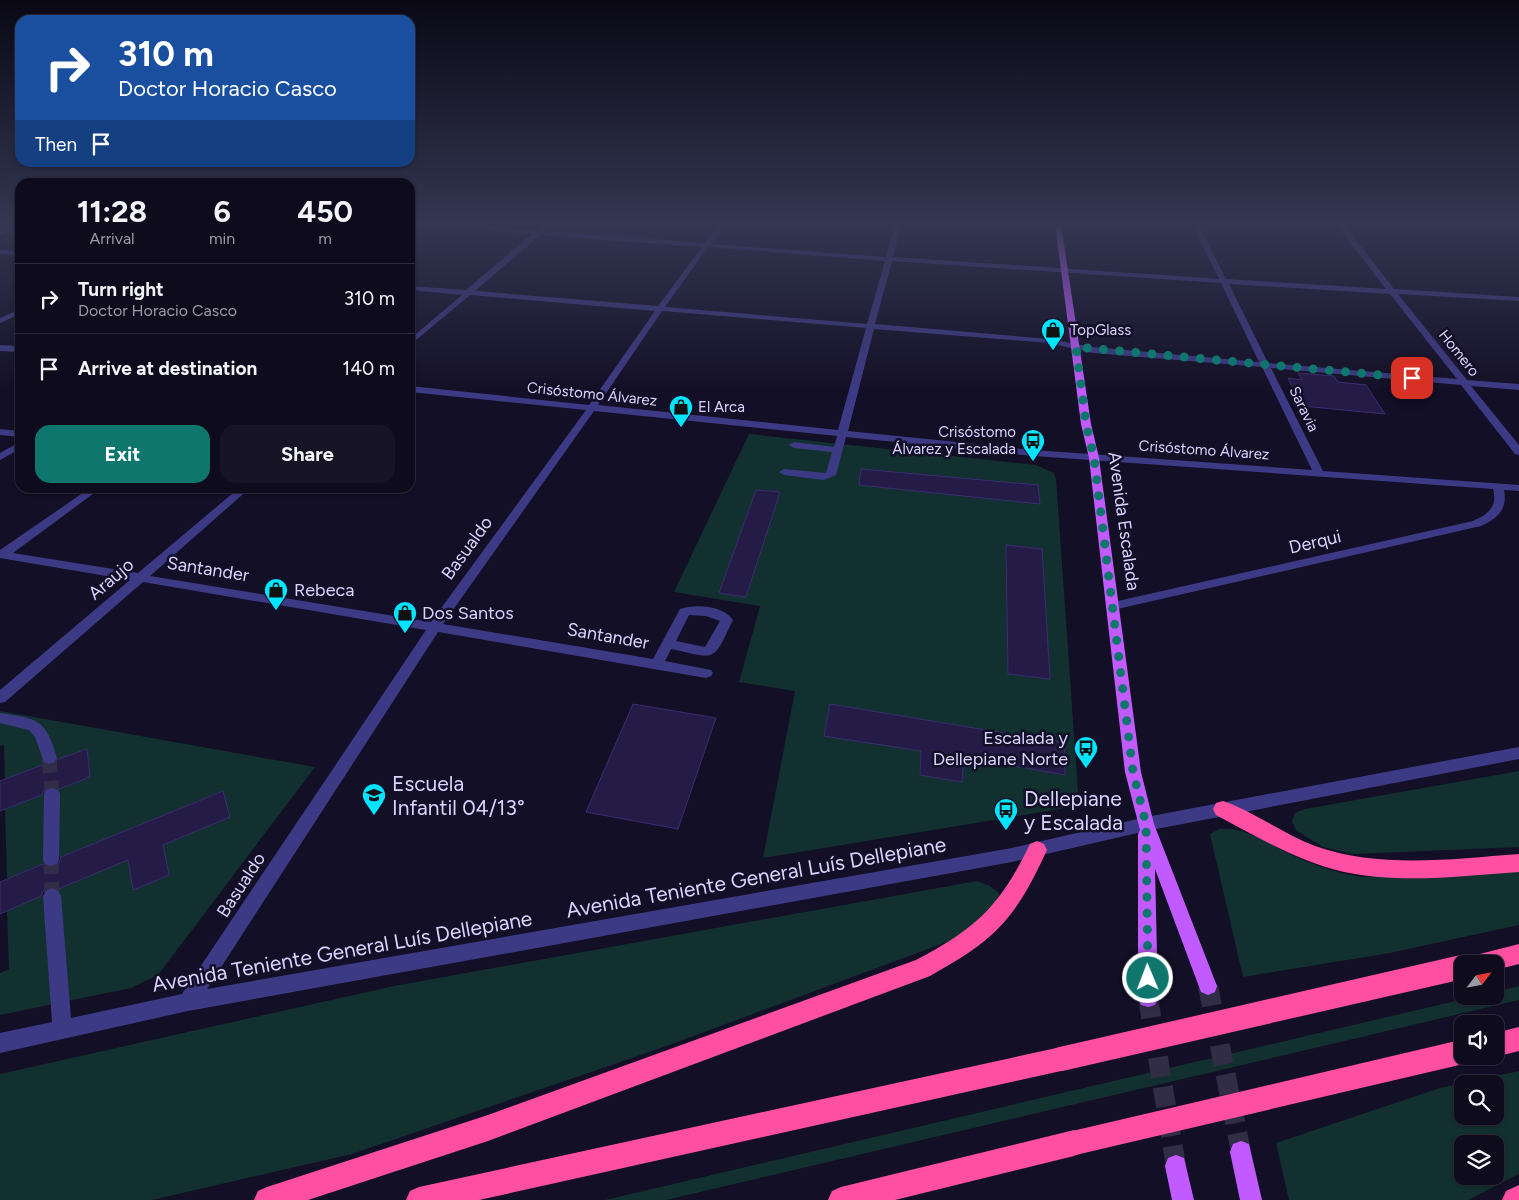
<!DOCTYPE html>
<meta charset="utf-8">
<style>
body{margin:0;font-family:Figtree,sans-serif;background:#171425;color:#f1f3f6;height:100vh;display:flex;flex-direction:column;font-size:19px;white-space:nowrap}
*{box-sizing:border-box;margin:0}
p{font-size:16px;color:#9b9ba3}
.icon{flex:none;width:28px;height:28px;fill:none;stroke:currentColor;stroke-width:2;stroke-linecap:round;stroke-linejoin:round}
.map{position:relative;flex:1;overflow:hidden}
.details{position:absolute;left:15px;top:178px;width:400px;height:315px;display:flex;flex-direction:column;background:#0e0b1c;border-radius:15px;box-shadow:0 1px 4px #0004,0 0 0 1px #2e2b3b}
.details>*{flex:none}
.banner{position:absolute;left:15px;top:15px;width:400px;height:152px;border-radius:15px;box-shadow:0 1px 4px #0004,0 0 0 1px #2e2b3b;background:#1a4fa0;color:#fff;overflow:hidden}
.needle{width:32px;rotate:58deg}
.buttons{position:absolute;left:1454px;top:955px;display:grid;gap:10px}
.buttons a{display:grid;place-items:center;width:50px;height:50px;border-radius:10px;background:#0e0b1c;box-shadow:0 1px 4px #0004,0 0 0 1px #2e2b3b;font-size:25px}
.pin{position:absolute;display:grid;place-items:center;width:42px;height:42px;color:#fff;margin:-21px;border-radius:10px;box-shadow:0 2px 8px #0006}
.me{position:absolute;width:55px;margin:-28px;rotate:359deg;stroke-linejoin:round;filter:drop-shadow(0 0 4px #0008)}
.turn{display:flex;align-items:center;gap:18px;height:105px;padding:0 20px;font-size:22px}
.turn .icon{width:65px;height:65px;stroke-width:2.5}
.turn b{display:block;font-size:35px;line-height:42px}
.then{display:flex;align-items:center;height:48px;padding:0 20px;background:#0003;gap:10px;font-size:19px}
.eta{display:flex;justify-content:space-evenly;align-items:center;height:85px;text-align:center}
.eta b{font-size:30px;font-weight:700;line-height:35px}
.primary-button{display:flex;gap:10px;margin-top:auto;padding:10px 20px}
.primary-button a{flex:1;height:58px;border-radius:15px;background:#0f766e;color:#fff;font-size:20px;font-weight:700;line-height:58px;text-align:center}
.primary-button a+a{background:#171425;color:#f1f3f6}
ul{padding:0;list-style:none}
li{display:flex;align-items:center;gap:15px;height:70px;padding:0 20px;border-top:1px solid #2e2b3b}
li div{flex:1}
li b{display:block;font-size:19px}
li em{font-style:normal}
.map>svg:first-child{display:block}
.green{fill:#12302f;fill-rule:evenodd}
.building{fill:#241b47;stroke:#3b2d73}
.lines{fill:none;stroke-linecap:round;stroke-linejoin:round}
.minor-tunnel{stroke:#312d47;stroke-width:15;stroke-dasharray:15 8;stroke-linecap:butt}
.major-tunnel{stroke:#312d47;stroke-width:20;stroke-dasharray:20 10;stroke-linecap:butt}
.minor{fill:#3d3a85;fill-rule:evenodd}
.major{fill:#c25bff;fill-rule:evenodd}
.highway{fill:#ff4fa3;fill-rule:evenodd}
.highway-bridge{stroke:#ff4fa3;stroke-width:24}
.route{stroke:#0f766e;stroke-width:9;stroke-dasharray:0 16.2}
.labels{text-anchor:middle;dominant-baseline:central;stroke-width:5;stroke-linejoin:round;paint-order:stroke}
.far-poi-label{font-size:15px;fill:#d9d4ff;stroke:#130f26;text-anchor:start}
.far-street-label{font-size:15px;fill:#d9d4ff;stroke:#130f26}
.street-label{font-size:18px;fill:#d9d4ff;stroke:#130f26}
.poi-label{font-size:18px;fill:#d9d4ff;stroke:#130f26;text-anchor:start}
.near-poi-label{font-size:21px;fill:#d9d4ff;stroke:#130f26;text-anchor:start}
.near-street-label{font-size:21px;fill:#d9d4ff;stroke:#130f26}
</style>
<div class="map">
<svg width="1519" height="1200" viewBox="0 0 1519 1200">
<rect width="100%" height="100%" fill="#130f26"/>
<g class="green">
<path d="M749,434L1036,465L1054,473L1056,479L1079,806L763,858L795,691L739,682L760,606L674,592ZM756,490L779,492L746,596L720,593ZM1042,550L1050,679L1008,673ZM830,704L1063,743L1065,775L964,757L962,782L920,775L921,751L825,736Z"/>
<path d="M0,711L315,767L158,975L131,988L0,1015V973L9,969L7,910L128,860L133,890L169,875L163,845L229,817L222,791L7,879L5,809L90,776L87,749L5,779L4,745L0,746Z"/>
<path d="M1519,771V847L1353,854L1323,847L1308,838L1296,830L1292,821L1295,813L1305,809Z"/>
<path d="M1219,829C1245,826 1268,844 1292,855C1314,865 1338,874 1362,877L1519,867V925L1390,953L1243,977L1210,834Z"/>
<path d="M977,881L990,886L999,893L1000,903L971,933L664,1047L352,1154L152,1200H0V1074L394,986Z"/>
<path d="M1519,986V1000L666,1200H605L1477,996H1495V992Z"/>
<path d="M1519,1071V1174L1468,1200H1289L1276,1143L1440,1088ZM1462,1084H1495V1116H1462ZM1462,1144H1495V1176H1462Z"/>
</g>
<g class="building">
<path d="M1298,373L1334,376L1338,382L1366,385L1385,414L1302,406L1288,378L1302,380Z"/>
<path d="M861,469L1038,485L1040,504L859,485Z"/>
<path d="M756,490L780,492L746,597L719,593Z"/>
<path d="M1006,545L1042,549L1050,679L1008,674Z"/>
<path d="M633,704L716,718L678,829L586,812Z"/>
<path d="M830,704L1064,743L1065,775L964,757L962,782L920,775L921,751L824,736Z"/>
<path d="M87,749L90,777L59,789L53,786L45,788L42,795L0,811V781L45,764L50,766L58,759Z"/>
<path d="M223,791L230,817L163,845L169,875L133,890L128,860L58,889L51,886L44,890L41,896L0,914V882L43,864L50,868L58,866L61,857Z"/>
</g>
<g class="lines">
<g class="minor-tunnel">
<path d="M49,758L52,794"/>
<path d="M51,859L52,896"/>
</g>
<g class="major-tunnel">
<path d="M1208,986L1241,1152"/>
<path d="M1148,998L1176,1166"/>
</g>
<g class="minor">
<path d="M16,224H20V227L0,235V231Z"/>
<path d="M420,224H454L537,231L544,224H551L544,231L705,243L718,224H725L711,244L886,257L895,224H901L893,257L1219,279L1192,224H1198L1226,279L1386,289L1336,224H1343L1394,289L1519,297V301L1398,294L1467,380L1519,384V390L1471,386L1519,445V455L1515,454L1461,385L1271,368L1323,471L1519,485V491L1504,490C1508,509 1497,519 1481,526L1113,610L1107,606L1109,603L1473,521C1488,514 1498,507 1493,489L1034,456L846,437L836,475L824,480L784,475L779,472L784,469L826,473L832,452L794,448L789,445L794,442L834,447L837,436L594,411L443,624L653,659L680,609C695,604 723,605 733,620C712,663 718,659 671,649L665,661L711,670L713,673L711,676L706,678L438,632L207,989L1012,848L1146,817L1519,747V759L1146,831L1012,862L188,1011L0,1053V1033L52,1022L43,896L46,891L52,888L58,891L61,896L71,1018L182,994L426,630L143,582L5,702L0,703V690L130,580L0,558V550L90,488H101L13,553L138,573L239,488H250L150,576L431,622L586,410L410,392V386L589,405L655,311L470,295L410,345V339L462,295L410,290V286L466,290L532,234ZM540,235L702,247L658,306L475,291ZM708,247L885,261L867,324L665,307ZM892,261L1221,283L1259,362L1093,347L1049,339L875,324ZM1229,284L1390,294L1457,379L1268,363ZM662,311L866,328L838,430L598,405ZM874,329L1049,343L1093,353L1262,367L1312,470L1034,450L848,431ZM689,615L706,616L720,621L705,647L676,641Z"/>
<path d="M0,250L20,251V255L0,254Z"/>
<path d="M20,309V314L0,323V318Z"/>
<path d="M0,345L20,346V352L0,351Z"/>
<path d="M0,429L20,431V437L0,435Z"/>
<path d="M20,442V449L0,460V453Z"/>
<path d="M0,713C38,719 46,719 57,758L54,762L49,764L44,762L35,737L29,730L0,723Z"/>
<path d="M52,788L58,790L60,794L59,859L57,864L51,866L45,864L43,859L44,794L46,790Z"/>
</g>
<g class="major">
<path d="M1055,224H1061L1091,424L1099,458L1141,772L1154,824L1217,986L1215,992L1208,995L1201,992L1155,869L1158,998L1155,1005L1148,1007L1141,1005L1138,998V834L1140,830L1125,772L1089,458L1081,424Z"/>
<path d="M1241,1141L1249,1144L1262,1200H1240L1230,1152L1233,1144Z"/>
<path d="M1176,1155L1184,1158L1194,1200H1172L1165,1166L1168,1158Z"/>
</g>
<g class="highway">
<path d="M1223,801C1255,812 1283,834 1315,846C1380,869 1452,859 1519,854V872C1462,876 1401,884 1344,872C1298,861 1257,837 1216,815L1213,809L1216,803Z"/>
<path d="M1037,841L1044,844L1047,850C1015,919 997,939 930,976L488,1141L308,1200H254L258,1191L267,1187L488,1115L916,960C977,928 1000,906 1030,844Z"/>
<path d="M1519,944V964L1495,970V964H1465L1468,957Z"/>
<path d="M1519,1027V1051L1495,1057L1493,1056L1495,1033Z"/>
<path d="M1061,1047L1070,1050L1073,1059L1070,1068L1061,1071L479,1200H406L410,1191L419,1187Z"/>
<path d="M1074,1130L1083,1134L1087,1143L1083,1152L1074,1156L895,1200H828L832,1191L841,1187Z"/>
<path d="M1519,1185V1200H1502L1506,1191Z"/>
</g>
<g class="highway-bridge">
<path d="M1061,1059L1462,967"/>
<path d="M1074,1143L1462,1052"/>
</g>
</g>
<linearGradient id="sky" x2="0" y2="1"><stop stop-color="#0a0815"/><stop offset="0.57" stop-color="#333752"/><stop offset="1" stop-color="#333752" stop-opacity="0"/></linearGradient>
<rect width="1519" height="392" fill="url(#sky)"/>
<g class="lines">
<path class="route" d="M1148,978L1146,824L1133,772L1094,458L1086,424L1076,347L1412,378"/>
</g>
<defs>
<g id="shop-pin" transform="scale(1.25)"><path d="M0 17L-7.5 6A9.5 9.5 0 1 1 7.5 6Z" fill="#00e5ff" stroke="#130f26"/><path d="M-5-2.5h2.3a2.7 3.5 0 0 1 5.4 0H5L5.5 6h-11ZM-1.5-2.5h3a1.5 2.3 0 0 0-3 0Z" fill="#111"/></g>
<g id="bus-pin" transform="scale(1.25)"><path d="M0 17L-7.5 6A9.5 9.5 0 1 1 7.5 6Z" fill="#00e5ff" stroke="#130f26"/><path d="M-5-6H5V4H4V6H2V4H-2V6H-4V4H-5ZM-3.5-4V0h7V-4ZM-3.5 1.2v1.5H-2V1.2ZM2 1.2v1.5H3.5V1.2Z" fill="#111"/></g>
<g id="school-pin" transform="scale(1.25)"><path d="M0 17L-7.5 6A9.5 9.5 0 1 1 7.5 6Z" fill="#00e5ff" stroke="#130f26"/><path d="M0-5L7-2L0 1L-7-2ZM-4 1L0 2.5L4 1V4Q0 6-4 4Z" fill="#111"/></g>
</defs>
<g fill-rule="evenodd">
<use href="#shop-pin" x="1053" y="330"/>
<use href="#shop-pin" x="681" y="407"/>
<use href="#bus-pin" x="1033" y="441"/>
<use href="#shop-pin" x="276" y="590"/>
<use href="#shop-pin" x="405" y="613"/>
<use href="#bus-pin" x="1086" y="748"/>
<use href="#school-pin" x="374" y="795"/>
<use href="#bus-pin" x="1006" y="810"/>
</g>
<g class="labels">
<g class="far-poi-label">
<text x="1070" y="330">TopGlass</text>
<text x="698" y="407">El Arca</text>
<text x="1016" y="432" text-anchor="end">Crisóstomo<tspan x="1016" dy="17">Álvarez y Escalada</tspan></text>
</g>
<g class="far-street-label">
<text transform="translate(1459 353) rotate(51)">Homero</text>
<text transform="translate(592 394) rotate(6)">Crisóstomo Álvarez</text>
<text transform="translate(1304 409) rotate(64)">Saravia</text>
<text transform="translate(1204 450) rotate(4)">Crisóstomo Álvarez</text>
</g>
<g class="street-label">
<text transform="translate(1124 521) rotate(82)">Avenida Escalada</text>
<text transform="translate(1315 542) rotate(-13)">Derqui</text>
<text transform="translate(467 548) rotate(-54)">Basualdo</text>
<text transform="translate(208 569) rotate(9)">Santander</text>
<text transform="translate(111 579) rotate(-40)">Araujo</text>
<text transform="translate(608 636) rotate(10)">Santander</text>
<text transform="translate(241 885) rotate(-57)">Basualdo</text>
</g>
<g class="poi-label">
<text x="294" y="590">Rebeca</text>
<text x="422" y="613">Dos Santos</text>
<text x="1068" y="738" text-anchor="end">Escalada y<tspan x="1068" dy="21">Dellepiane Norte</tspan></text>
</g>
<g class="near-poi-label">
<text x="392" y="783">Escuela<tspan x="392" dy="24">Infantil 04/13°</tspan></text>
<text x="1024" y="798">Dellepiane<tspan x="1024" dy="24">y Escalada</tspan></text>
</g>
<g class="near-street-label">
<text transform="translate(756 877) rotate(-10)">Avenida Teniente General Luís Dellepiane</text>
<text transform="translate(342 951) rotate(-10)">Avenida Teniente General Luís Dellepiane</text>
</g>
</g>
</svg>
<div class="buttons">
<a><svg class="needle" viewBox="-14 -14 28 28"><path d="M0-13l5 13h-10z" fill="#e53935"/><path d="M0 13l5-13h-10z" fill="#9b9ba3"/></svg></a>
<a><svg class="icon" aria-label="sound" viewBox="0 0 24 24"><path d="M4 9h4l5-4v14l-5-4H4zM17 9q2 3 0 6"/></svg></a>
<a><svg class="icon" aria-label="search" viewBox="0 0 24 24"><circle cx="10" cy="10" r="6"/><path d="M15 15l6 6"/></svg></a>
<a><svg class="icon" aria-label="layers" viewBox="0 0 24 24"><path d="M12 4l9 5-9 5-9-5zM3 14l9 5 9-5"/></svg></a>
</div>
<div class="pin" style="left:1412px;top:378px;background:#d93025"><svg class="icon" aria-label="arrive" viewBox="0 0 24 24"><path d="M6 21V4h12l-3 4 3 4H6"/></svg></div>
<svg class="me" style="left:1148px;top:978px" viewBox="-20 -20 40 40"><circle r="17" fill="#0f766e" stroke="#fff" stroke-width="3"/><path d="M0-11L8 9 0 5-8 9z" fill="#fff"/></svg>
<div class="banner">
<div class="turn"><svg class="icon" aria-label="right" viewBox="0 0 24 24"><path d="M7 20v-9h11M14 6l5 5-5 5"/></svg><div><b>310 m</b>Doctor Horacio Casco</div></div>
<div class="then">Then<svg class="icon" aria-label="arrive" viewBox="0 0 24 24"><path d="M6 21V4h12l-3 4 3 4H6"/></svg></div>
</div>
<section class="details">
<div class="eta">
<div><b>11:28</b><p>Arrival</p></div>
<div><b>6</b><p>min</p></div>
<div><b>450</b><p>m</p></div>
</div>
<ul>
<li><svg class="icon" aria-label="right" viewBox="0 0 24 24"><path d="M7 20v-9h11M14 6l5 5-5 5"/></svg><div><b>Turn right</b><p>Doctor Horacio Casco</p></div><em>310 m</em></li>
<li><svg class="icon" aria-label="arrive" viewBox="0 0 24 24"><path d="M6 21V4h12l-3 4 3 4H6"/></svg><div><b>Arrive at destination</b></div><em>140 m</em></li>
</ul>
<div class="primary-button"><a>Exit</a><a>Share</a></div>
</section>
</div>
